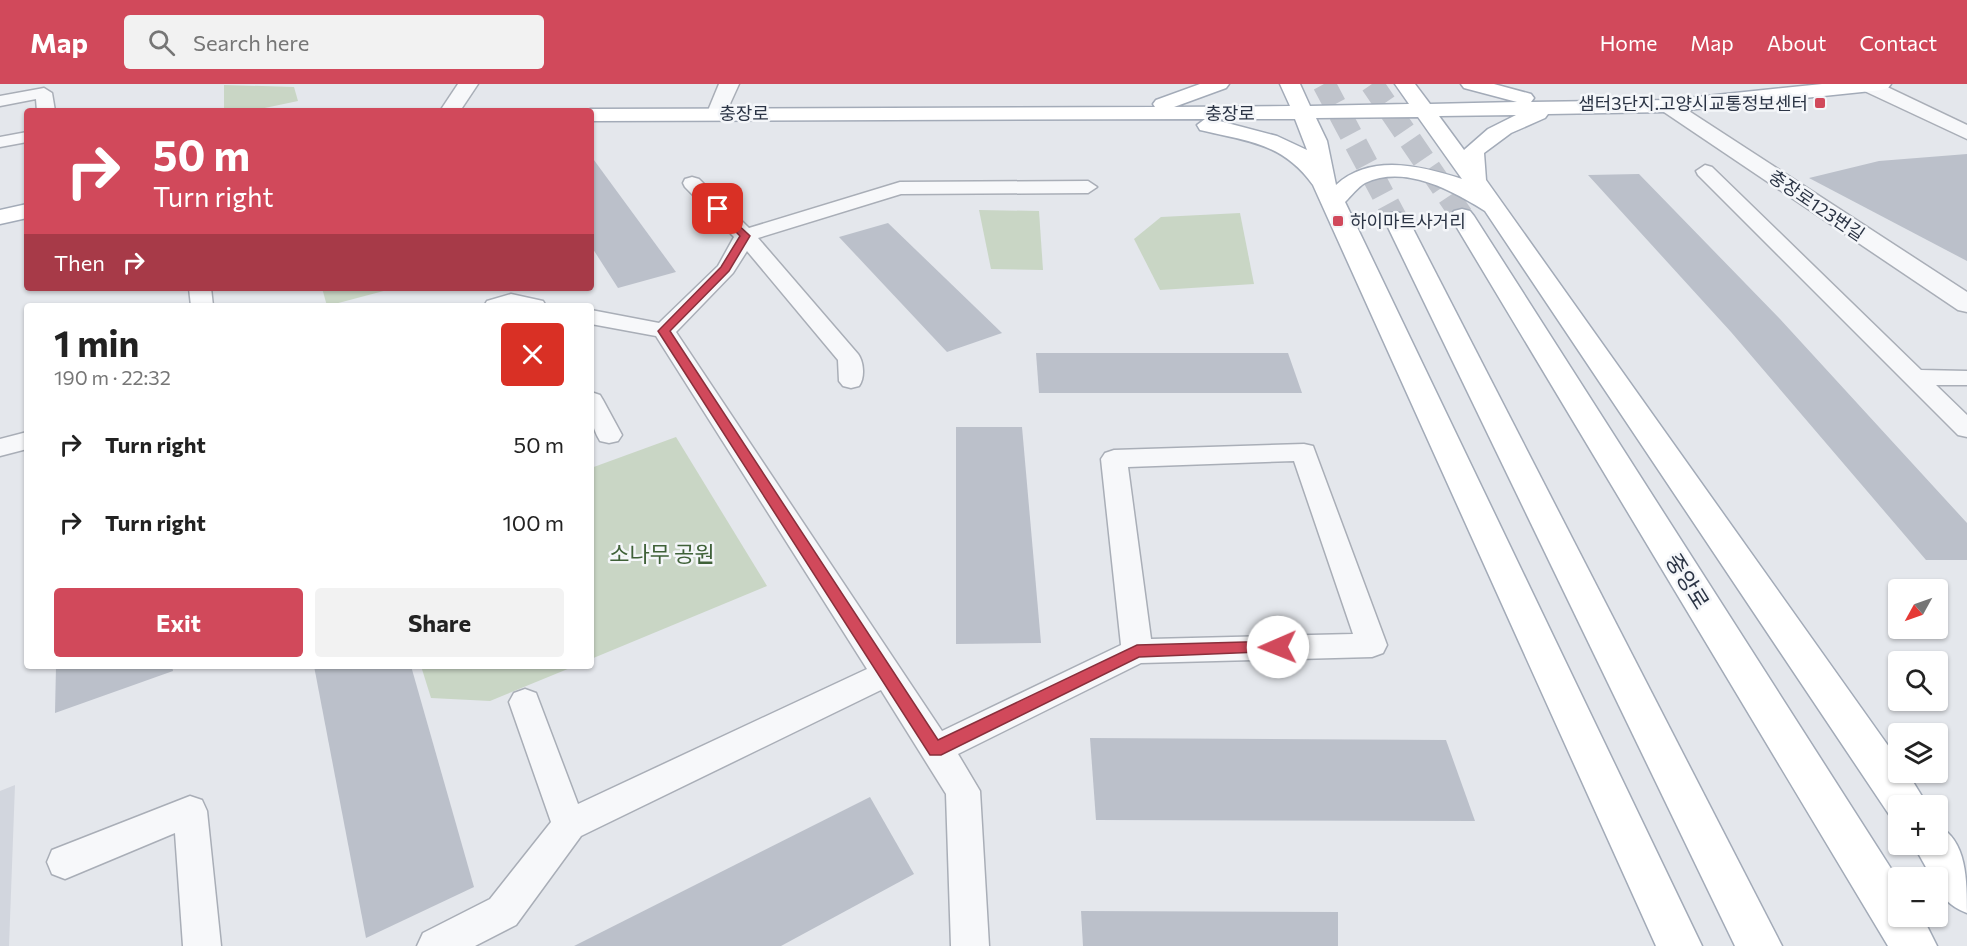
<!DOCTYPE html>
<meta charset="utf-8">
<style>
body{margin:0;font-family:Commissioner,"Noto Sans KR",sans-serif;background:#f2f2f2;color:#222;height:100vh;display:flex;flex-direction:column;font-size:22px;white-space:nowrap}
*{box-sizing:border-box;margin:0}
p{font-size:20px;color:#767676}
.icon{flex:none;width:33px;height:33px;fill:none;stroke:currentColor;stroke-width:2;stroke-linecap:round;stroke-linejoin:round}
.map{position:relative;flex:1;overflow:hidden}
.sheet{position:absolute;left:24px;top:219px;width:570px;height:366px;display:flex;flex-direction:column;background:#fff;border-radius:6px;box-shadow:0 2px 4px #0004}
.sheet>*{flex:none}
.guide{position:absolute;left:24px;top:24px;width:570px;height:183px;border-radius:6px;box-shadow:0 2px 4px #0004;background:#d1495b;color:#fff;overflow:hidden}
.needle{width:39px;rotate:230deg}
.buttons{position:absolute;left:1888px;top:495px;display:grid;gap:12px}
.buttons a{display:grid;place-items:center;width:60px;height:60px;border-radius:6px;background:#fff;box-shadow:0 2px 4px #0004;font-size:30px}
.pin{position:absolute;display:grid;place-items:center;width:51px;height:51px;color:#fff;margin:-26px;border-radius:12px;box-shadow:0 3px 9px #0006}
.me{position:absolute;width:66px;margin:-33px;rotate:269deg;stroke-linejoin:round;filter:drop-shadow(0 0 4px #0008)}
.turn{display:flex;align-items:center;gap:21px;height:126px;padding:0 30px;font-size:27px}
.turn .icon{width:78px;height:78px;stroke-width:2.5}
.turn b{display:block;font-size:42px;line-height:51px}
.then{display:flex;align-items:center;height:57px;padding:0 30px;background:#0003;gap:12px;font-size:22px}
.round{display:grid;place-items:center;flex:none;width:63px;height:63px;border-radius:6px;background:#f2f2f2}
.overview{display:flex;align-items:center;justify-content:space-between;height:102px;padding:0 30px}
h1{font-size:36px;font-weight:700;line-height:45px}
.primary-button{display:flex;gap:12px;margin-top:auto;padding:12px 30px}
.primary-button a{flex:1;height:69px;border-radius:6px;background:#d1495b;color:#fff;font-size:24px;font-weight:700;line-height:69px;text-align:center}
.primary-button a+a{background:#f2f2f2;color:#222}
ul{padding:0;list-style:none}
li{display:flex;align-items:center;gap:18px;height:78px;padding:0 30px}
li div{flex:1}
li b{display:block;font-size:22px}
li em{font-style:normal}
header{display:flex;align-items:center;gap:36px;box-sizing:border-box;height:84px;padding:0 30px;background:#d1495b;color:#fff}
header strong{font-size:28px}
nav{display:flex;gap:33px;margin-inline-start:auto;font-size:21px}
.search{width:420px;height:54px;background:#f2f2f2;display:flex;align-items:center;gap:15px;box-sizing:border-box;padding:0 21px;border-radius:6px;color:#767676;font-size:22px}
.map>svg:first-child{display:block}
.built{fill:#d2d6de}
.green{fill:#c9d6c5}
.building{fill:#bbc0ca}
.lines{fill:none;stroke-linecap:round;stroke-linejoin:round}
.primary-tunnel{stroke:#bfc3cb;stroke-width:23;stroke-dasharray:23 11;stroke-linecap:butt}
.service-casing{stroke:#a9aeb7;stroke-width:3}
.minor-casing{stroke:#a9aeb7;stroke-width:3}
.tertiary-casing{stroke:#a9aeb7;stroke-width:3}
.primary-casing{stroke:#a3abb8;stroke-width:3}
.service{fill:#f7f8fa;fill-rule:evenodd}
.minor{fill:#f7f8fa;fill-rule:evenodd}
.tertiary{fill:#f7f8fa;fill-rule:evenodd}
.primary{fill:#fff;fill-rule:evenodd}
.route{fill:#d1495b;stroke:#882f3b;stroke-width:1.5}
.poi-dot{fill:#d1495b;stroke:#f4f6f9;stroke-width:2}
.labels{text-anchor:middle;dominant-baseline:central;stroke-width:5;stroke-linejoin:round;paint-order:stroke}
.far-poi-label{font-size:18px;fill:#2b3445;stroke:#f4f6f9;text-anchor:end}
.far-street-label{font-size:18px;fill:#2b3445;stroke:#f4f6f9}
.park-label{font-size:22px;fill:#3f6138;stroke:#f4f6f9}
.street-label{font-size:22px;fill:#2b3445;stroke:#f4f6f9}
</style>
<header>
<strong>Map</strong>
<div class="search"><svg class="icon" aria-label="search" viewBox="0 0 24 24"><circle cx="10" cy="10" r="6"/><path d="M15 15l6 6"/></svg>Search here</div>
<nav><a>Home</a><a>Map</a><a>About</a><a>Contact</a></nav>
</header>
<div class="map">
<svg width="1967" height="862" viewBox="0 0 1967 862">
<rect width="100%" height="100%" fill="#e4e7ec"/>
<path class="built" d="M15,701L9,862H0V707Z"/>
<g class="green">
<path d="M224,1L294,3L298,17L250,27H224Z"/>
<path d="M979,126L1039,127L1043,186L991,185Z"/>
<path d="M1240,129L1254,200L1160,206L1134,155L1161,133Z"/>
<path d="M322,204H395L327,222Z"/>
<path d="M676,353L767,502L591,575V384Z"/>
<path d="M421,582H575L490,617L431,614Z"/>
</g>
<g class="building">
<path d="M1967,70V177L1809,94L1879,77Z"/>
<path d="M591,72L676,188L618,204L591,162Z"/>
<path d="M1639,90L1780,235L1967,439V476H1926L1731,248L1588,91Z"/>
<path d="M888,139L1002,249L947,268L839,153Z"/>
<path d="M1036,269H1288L1302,309H1039Z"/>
<path d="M956,343H1022L1041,559L956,560Z"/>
<path d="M56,582H172L173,587L55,629Z"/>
<path d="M314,582H411L474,803L366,854Z"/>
<path d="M1090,654L1446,656L1475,737L1096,736Z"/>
<path d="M870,713L914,790L781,862H574Z"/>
<path d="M1081,827L1338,828V862H1083Z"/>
</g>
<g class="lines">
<g class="primary-tunnel">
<path d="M1324,0L1396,135"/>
<path d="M1372,0L1462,132"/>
</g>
<g class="service-casing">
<g id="service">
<path d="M44,4L52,9L55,27H37L36,15L0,22V12Z"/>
<path d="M27,48V58L0,63V53Z"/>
<path d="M1705,81L1712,83L1921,286L1967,287V301H1936L1967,331V353L1958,351L1698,91L1696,87Z"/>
<path d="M692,93L699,95L749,144L900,98L1088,97L1097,103L1088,109L901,110L758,154L858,270C864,278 865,294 859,302L851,304L843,302L839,297L838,276L747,167L733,189L676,248L942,647L1121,561L1101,375L1105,369L1114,366L1304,360L1313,362L1387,561L1383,569L1372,573L1141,579L958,670L980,707L989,862H951L946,710L881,606L581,752L516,841L475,862H417L423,849L490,815L551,738L509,618L514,609L525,605L536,609L578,720L867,585L656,252L591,240V226L659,239L718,182L734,153L685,103L683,99L685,95ZM1294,377L1353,550L1151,555L1128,383Z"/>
<path d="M189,204H211L213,222H191Z"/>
<path d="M511,210L543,217L546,222H484L487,217Z"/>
<path d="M591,308L600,311L603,316L622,351L618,357L609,359L600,357C590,341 591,327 591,308Z"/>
<path d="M27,348V365L0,372V355Z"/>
<path d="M190,712L202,716L207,727L221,862H183L175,749L65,795L52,790L47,778L52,766Z"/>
</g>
</g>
<g class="minor-casing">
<g id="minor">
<path d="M719,0H739L724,33H710L707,29Z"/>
<path d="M1855,0H1881L1967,41V55L1858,4Z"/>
<path d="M1668,16L1675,18L1967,208V228L1958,226L1661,26L1658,22L1661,18Z"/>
</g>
</g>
<g class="tertiary-casing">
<path id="tertiary" d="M458,0H478L460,27H440Z"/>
</g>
<g class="primary-casing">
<g id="primary">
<path d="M1200,0H1229L1226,4L1174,23L1290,22L1280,0H1300L1310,22L1409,20L1395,0H1415L1430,20L1517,18L1464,4L1461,0H1494L1531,10L1534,14L1531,18L1668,16L1822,0H1891L1888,4L1881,6L1668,28L1548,30L1545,34L1511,49L1484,69L1486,96L1899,677V688H1907L1928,722H1899V738L1892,735L1485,127C1453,107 1405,80 1365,99C1358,103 1351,112 1345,118L1702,862H1656L1313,101C1283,59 1247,57 1200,46L1197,41L1205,35L591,37V27H583L591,25L1155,23L1153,20L1156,16ZM1516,31L1488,45L1464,66L1439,32ZM1418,33L1462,95C1421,82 1371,69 1336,101L1327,57L1316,34ZM1212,35H1295L1307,66L1277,52Z"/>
<path d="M27,120V134L0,140V126Z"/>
<path d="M1462,125L1470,127L1474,132L1899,797V832H1922L1937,862H1888L1450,132L1454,127Z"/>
<path d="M1396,128L1405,130L1408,135L1782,862H1735L1384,135L1387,130Z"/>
<path d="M1938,742C1967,756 1967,797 1967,829C1951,823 1938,812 1938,794H1932L1913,760H1938Z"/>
</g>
</g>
<use href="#service" class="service"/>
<use href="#minor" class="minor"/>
<use href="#tertiary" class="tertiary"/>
<use href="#primary" class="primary"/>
</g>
<path class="route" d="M718,122L750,152L729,187L670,247L938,656L1137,561L1278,557L1283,559L1285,563L1283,567L1139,573L941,671H930L658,247L721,183L740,152L715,127V123Z"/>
<g class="poi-dot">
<rect x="1814" y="13" width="12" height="12" rx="3"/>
<rect x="1332" y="131" width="12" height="12" rx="3"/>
</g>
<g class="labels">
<g class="far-poi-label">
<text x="1808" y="19">샘터3단지.고양시교통정보센터</text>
<text x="1350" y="137" text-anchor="start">하이마트사거리</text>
</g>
<g class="far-street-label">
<text x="744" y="29">충장로</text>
<text x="1230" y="29">충장로</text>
<text transform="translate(1817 121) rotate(34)">충장로123번길</text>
</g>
<g class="park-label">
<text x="662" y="469">소나무 공원</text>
</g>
<g class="street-label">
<text transform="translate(1688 497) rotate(58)">중앙로</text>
</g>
</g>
</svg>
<div class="buttons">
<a><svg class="needle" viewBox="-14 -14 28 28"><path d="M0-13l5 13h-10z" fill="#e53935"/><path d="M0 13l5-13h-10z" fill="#767676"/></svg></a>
<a><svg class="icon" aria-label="search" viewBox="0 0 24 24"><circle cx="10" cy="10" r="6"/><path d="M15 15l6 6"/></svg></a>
<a><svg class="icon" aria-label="layers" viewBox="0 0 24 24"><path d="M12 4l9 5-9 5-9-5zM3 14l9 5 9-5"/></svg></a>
<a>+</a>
<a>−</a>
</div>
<div class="pin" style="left:718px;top:125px;background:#d93025"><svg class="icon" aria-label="arrive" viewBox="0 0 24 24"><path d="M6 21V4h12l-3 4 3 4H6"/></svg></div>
<svg class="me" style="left:1278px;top:563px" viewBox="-20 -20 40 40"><circle r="19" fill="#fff"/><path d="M0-13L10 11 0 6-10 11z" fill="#d1495b"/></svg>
<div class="guide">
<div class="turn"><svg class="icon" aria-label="right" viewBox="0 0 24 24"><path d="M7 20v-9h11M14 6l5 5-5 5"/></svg><div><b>50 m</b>Turn right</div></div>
<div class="then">Then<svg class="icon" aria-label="right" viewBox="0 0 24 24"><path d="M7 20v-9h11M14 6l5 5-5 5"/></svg></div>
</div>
<section class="sheet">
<div class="overview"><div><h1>1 min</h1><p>190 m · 22:32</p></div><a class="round" style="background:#d93025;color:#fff"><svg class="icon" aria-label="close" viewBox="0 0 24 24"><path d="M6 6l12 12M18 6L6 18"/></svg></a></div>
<ul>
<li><svg class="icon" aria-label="right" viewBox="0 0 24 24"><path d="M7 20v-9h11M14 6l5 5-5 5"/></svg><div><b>Turn right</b></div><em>50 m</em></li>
<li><svg class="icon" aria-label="right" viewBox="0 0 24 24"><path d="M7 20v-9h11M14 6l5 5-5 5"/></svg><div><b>Turn right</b></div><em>100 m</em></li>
</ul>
<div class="primary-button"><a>Exit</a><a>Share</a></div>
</section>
</div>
